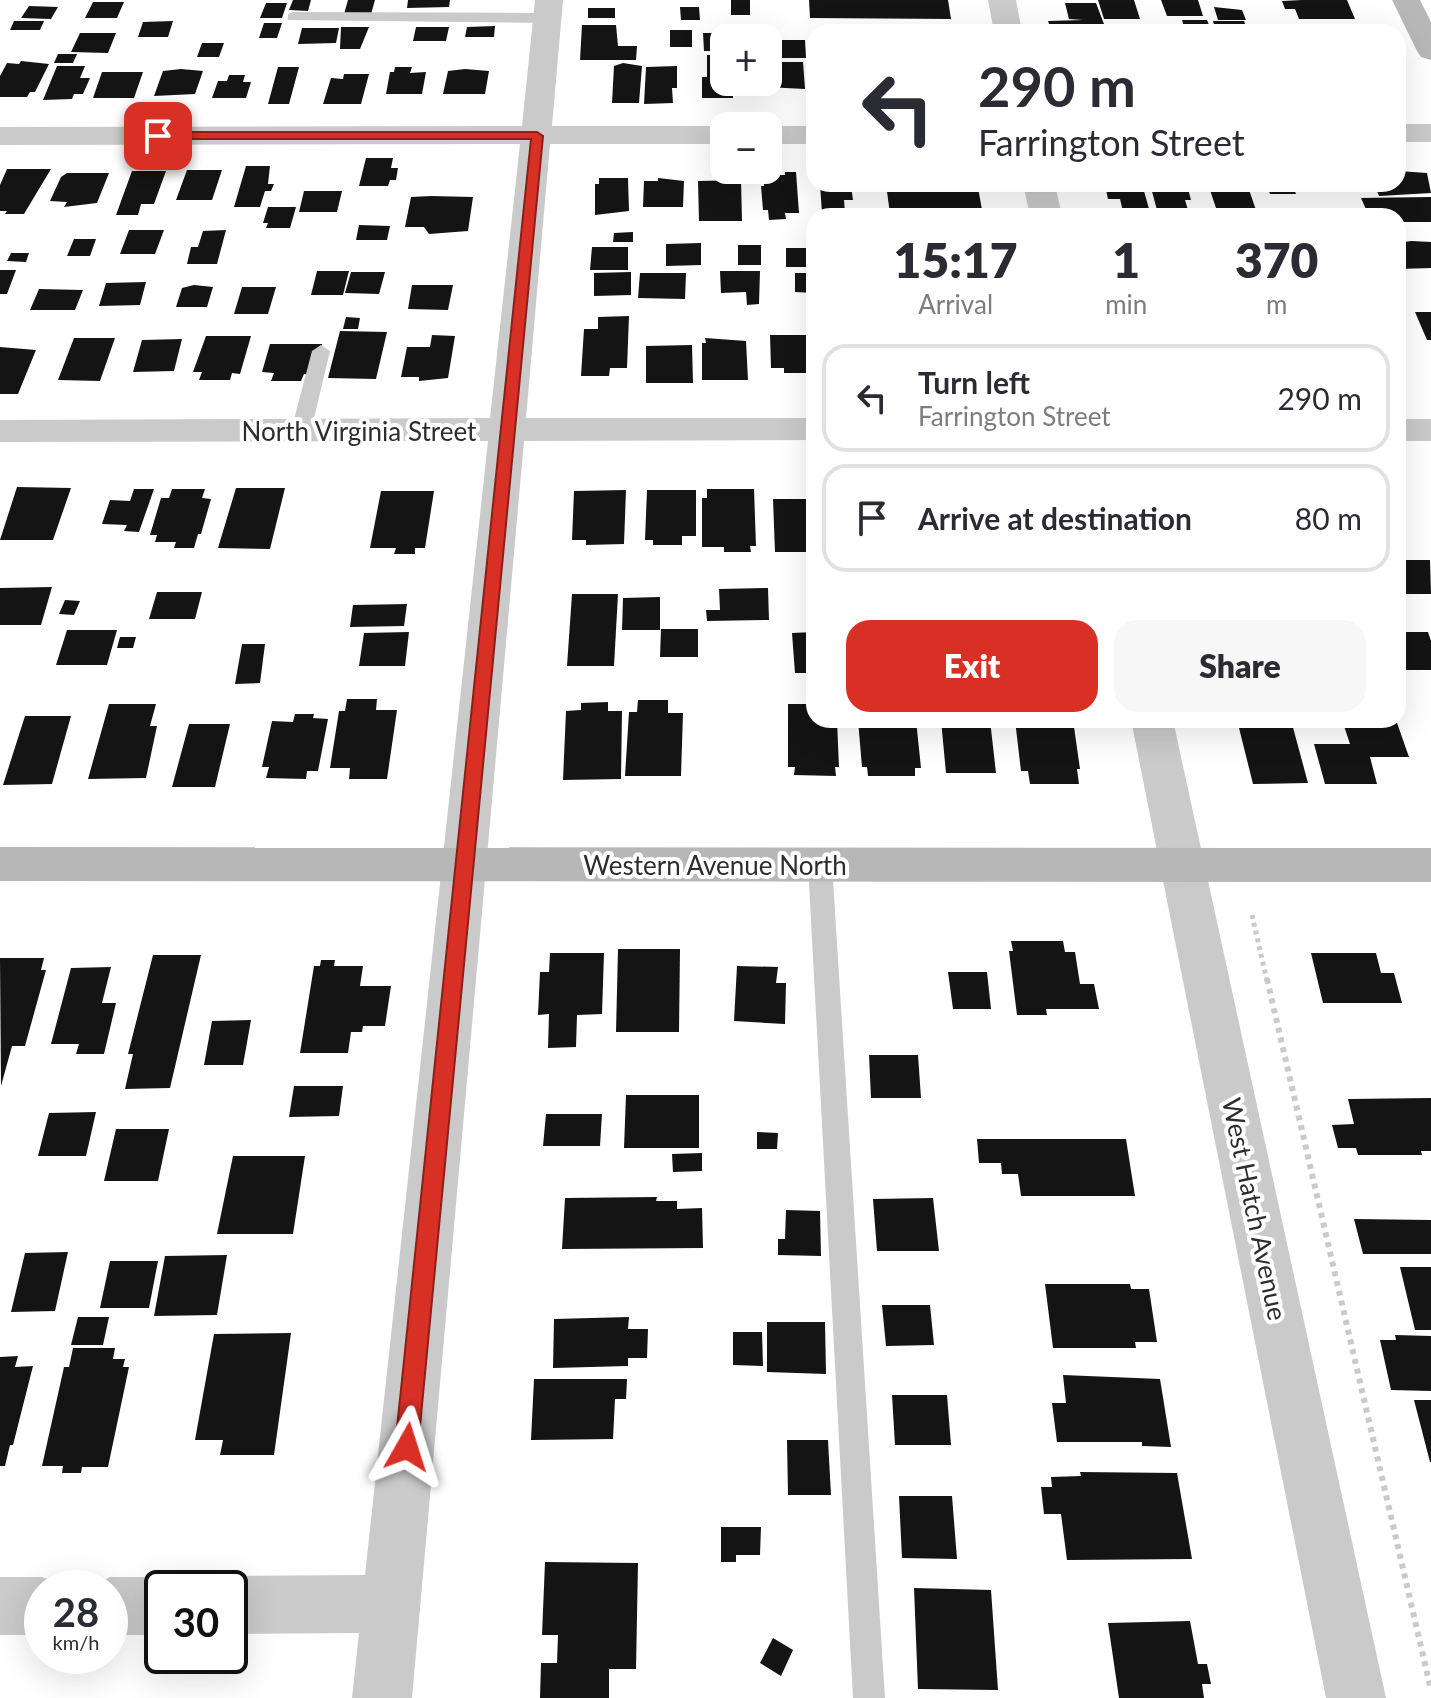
<!DOCTYPE html>
<meta charset="utf-8">
<style>
body{margin:0;font-family:Lato,sans-serif;background:#f7f7f7;color:#2b2b33;height:100vh;display:flex;flex-direction:column;font-size:30px;white-space:nowrap}
*{box-sizing:border-box;margin:0}
p{font-size:26px;color:#7c7c81}
.icon{flex:none;width:44px;height:44px;fill:none;stroke:currentColor;stroke-width:2;stroke-linecap:round;stroke-linejoin:round}
.map{position:relative;flex:1;overflow:hidden}
.drawer{position:absolute;left:806px;top:208px;width:600px;height:520px;display:flex;flex-direction:column;background:#fff;border-radius:24px;box-shadow:0 8px 32px #0002}
.drawer>*{flex:none}
.banner{position:absolute;left:806px;top:24px;width:600px;height:168px;border-radius:24px;box-shadow:0 8px 32px #0002;background:#fff;color:#2b2b33;overflow:hidden}
.tools{position:absolute;left:710px;top:24px;display:grid;gap:16px}
.tools a{display:grid;place-items:center;width:72px;height:72px;border-radius:16px;background:#fff;box-shadow:0 8px 32px #0002;font-size:40px}
.speed{position:absolute;left:24px;top:1570px;display:flex;gap:16px;font-size:40px;font-weight:700;text-align:center}
.speed>*{display:grid;place-content:center;width:104px;height:104px;border-radius:50%;background:#fff;box-shadow:0 8px 32px #0002;line-height:1}
.speed small{font-size:20px;font-weight:400}
.speed .limit{border:4px solid #111;border-radius:12px;background:#fff;color:#111}
.pin{position:absolute;display:grid;place-items:center;width:68px;height:68px;color:#fff;margin:-34px;border-radius:16px;box-shadow:0 4px 12px #0006}
.me{position:absolute;width:88px;margin:-44px;rotate:6deg;stroke-linejoin:round;filter:drop-shadow(0 0 6px #0008)}
.turn{display:flex;align-items:center;gap:28px;height:168px;padding:0 40px;font-size:36px}
.turn .icon{width:104px;height:104px;stroke-width:2.5}
.turn b{display:block;font-size:56px;line-height:68px}
.eta{display:flex;justify-content:space-evenly;align-items:center;height:136px;text-align:center}
.eta b{font-size:48px;font-weight:800;line-height:56px}
.button{display:flex;gap:16px;margin-top:auto;padding:16px 40px}
.button a{flex:1;height:92px;border-radius:24px;background:#d93025;color:#fff;font-size:32px;font-weight:800;line-height:92px;text-align:center}
.button a+a{background:#f7f7f7;color:#2b2b33}
ul{padding:0;list-style:none}
li{display:flex;align-items:center;gap:24px;height:108px;margin:0 16px 12px;padding:0 24px;border:4px solid #e1e1e2;border-radius:24px}
li div{flex:1}
li b{display:block;font-size:30px}
li em{font-style:normal}
.map>svg:first-child{display:block}
.building{fill:#141414}
.lines{fill:none;stroke-linecap:round;stroke-linejoin:round}
.path-far1{stroke:#cacaca;stroke-width:5;stroke-dasharray:4 4;stroke-linecap:butt}
.path{stroke:#cacaca;stroke-width:6;stroke-dasharray:5 5;stroke-linecap:butt}
.lane{fill:#cacaca;fill-rule:evenodd}
.street{fill:#cacaca;fill-rule:evenodd}
.secondary{fill:#b7b7b7;fill-rule:evenodd}
.route{fill:#d93025;stroke:#8d1f18;stroke-width:2}
.labels{text-anchor:middle;dominant-baseline:central;stroke-width:8;stroke-linejoin:round;paint-order:stroke}
.street-label{font-size:26px;fill:#2d2d2d;stroke:#fff}
</style>
<div class="map">
<svg width="1431" height="1698" viewBox="0 0 1431 1698">
<rect width="100%" height="100%" fill="#fff"/>
<g class="building">
<path d="M293,0H311L308,11L289,10Z"/>
<path d="M348,0H375L371,14H344Z"/>
<path d="M408,0H450L449,7L407,8Z"/>
<rect x="731" y="0" width="19" height="15"/>
<path d="M809,0H948L951,19L810,18Z"/>
<path d="M1098,0H1134L1140,19H1104Z"/>
<path d="M1161,0H1198L1203,16H1167Z"/>
<path d="M1302,0H1347L1355,19H1299L1295,9H1285L1282,1Z"/>
<path d="M93,2H124L117,18H85Z"/>
<path d="M266,3H287L282,18H260Z"/>
<path d="M1065,3H1096L1107,32H1052L1048,21L1083,20L1069,19Z"/>
<path d="M29,6L58,7L51,19L21,18Z"/>
<path d="M680,7H699L700,20H681Z"/>
<path d="M1214,7L1242,10L1246,20H1218Z"/>
<rect x="588" y="8" width="27" height="10"/>
<path d="M1182,20H1207L1212,32H1186Z"/>
<path d="M14,21H44L40,30H10Z"/>
<path d="M173,21L168,37H138L143,22Z"/>
<path d="M1213,21H1244L1248,32H1216Z"/>
<path d="M264,23H282L277,38H259Z"/>
<path d="M582,25H616L618,46H637L636,60H580Z"/>
<path d="M495,26L494,37H465L467,27Z"/>
<path d="M341,27H369L360,49H340Z"/>
<path d="M416,27H449L446,41H413Z"/>
<path d="M302,28H339L336,43L298,44Z"/>
<rect x="670" y="30" width="22" height="17"/>
<path d="M80,33H116L108,53L71,52Z"/>
<path d="M703,33H739V38H724V51H704Z"/>
<path d="M775,40H805L806,58H777Z"/>
<path d="M202,43H224L219,57H197Z"/>
<path d="M58,54H77L73,63H54Z"/>
<path d="M707,55H722L724,82H732L733,98H702V77H707Z"/>
<path d="M21,61L49,64L35,92H30L27,97H0V76L7,63L19,64Z"/>
<path d="M768,62H803L805,89L766,87Z"/>
<path d="M623,63L642,66L639,103H612L614,66Z"/>
<path d="M57,66H85L80,78H90L83,94H74L72,99L43,100Z"/>
<path d="M677,66V88H672L673,103L644,104L646,67Z"/>
<path d="M278,67H299L289,104H268Z"/>
<path d="M395,67H412L410,73L426,72L422,94H386L390,72H394Z"/>
<path d="M181,69L203,71L195,94L154,96L163,71Z"/>
<path d="M465,69L489,71L485,94H443L448,71Z"/>
<path d="M102,72H143L134,98H93Z"/>
<path d="M344,74H369L361,104H323L331,78L343,79Z"/>
<path d="M229,75H245L243,82H251L246,98H212L218,81H227Z"/>
<path d="M366,158H393L391,168H398L396,180H390L388,186H359Z"/>
<path d="M246,166H270L268,184H274L271,191H265L260,207H234Z"/>
<path d="M7,169H51L24,214H5L7,211H0V185Z"/>
<path d="M187,170H222L212,200H176Z"/>
<path d="M132,171H166L154,204H141L138,215H116Z"/>
<path d="M1398,171L1427,173L1431,193L1379,196L1374,184H1398Z"/>
<path d="M785,172H796L799,213H785L786,219L769,220L768,210H763L761,186H764V175H785Z"/>
<path d="M67,173H109L97,203L64,207L67,202L50,201L61,177Z"/>
<path d="M599,178H628L629,211L595,215V184H599Z"/>
<path d="M658,178L684,181L683,207H643L644,181H658Z"/>
<path d="M741,180L742,221H699L698,181Z"/>
<path d="M820,184L851,186L853,200H844L845,213H822Z"/>
<path d="M886,184L978,188L983,215L890,214Z"/>
<path d="M1142,184L1151,216H1124L1120,199H1108L1105,185Z"/>
<path d="M1150,184L1187,185L1191,200H1185L1188,210H1157Z"/>
<path d="M1208,184H1247L1256,210L1217,211Z"/>
<path d="M1266,184H1292L1296,194H1270Z"/>
<path d="M304,191H342L337,212H299Z"/>
<path d="M431,196L473,197L468,231L429,234L424,227H405L411,197Z"/>
<path d="M1431,197V222H1398V216H1369L1361,198Z"/>
<path d="M268,207H296L290,228H266L268,223H263Z"/>
<path d="M359,225L390,226L387,240H356Z"/>
<path d="M129,230H164L155,254H120Z"/>
<path d="M226,230L217,264H187L191,247H198L203,231Z"/>
<path d="M633,232V242H613L614,233Z"/>
<path d="M74,239H96L90,256H67Z"/>
<path d="M1411,241L1431,242V268L1398,269V243Z"/>
<path d="M701,243V265L666,266V244Z"/>
<rect x="738" y="245" width="23" height="20"/>
<path d="M592,247H628V270H590Z"/>
<rect x="786" y="248" width="28" height="19"/>
<path d="M11,253H29L26,262L7,261Z"/>
<path d="M0,270H16L7,294H0Z"/>
<path d="M317,271H349L343,295H311Z"/>
<path d="M720,271H760L759,304L747,305L746,292L721,293Z"/>
<path d="M351,272H385L379,294L345,293Z"/>
<path d="M631,272V295L594,296V273Z"/>
<path d="M640,273H686L685,299L638,298Z"/>
<path d="M795,273H814V293L795,292Z"/>
<path d="M146,282L140,305L99,306L106,283Z"/>
<path d="M194,285L213,287L207,307H176L182,288Z"/>
<path d="M412,285H453L448,310L408,309Z"/>
<path d="M242,287H276L268,314H234Z"/>
<path d="M39,289L83,290L75,310H30Z"/>
<path d="M1415,312H1431V340H1427Z"/>
<path d="M629,316L627,368H610L609,376H581L584,329H598V317Z"/>
<path d="M346,317L360,318L358,329H343Z"/>
<path d="M340,331L387,332L376,379L328,378Z"/>
<path d="M432,335L455,336L448,378L419,381V377H401L407,347H430Z"/>
<path d="M770,335H814V373H784V368H771Z"/>
<path d="M206,336H251L240,374L232,373L230,380H199L202,372H193Z"/>
<path d="M74,338H115L100,381L58,380Z"/>
<path d="M705,338L746,341L748,380H702V343H706Z"/>
<path d="M182,339L174,371L133,372L142,340Z"/>
<path d="M270,344H322L314,375L304,374L301,381H271L274,373L262,372Z"/>
<path d="M692,345L693,383H646V346Z"/>
<path d="M0,347L36,350L18,394H0Z"/>
<path d="M17,487L71,488L53,540H0Z"/>
<path d="M236,488H285L270,549L218,548Z"/>
<path d="M134,489H154L139,532L124,531L127,525L102,524L110,500L130,501Z"/>
<path d="M172,489H205L202,498L211,499L201,534H198L194,548H174L176,542H155L157,535H150L161,498H169Z"/>
<path d="M707,489H754L756,546H750L751,552H724V547H702V498H707Z"/>
<path d="M626,490L624,544L586,545V540H572L574,491Z"/>
<path d="M647,490H696V536H682V545H653V540H645Z"/>
<path d="M381,491H434L425,548H415V554H394L396,548H370Z"/>
<path d="M773,499H814V507H810L813,552H775Z"/>
<path d="M1398,560H1430L1431,594H1398Z"/>
<path d="M52,587L41,625H0V588Z"/>
<path d="M768,588L769,620L707,621L706,610H720L719,589Z"/>
<path d="M157,592H202L195,619H149Z"/>
<path d="M572,594H618L614,666H567Z"/>
<path d="M660,597V630H622L623,598Z"/>
<path d="M65,600L80,601L74,615L59,614Z"/>
<path d="M407,604L404,626L350,627L353,605Z"/>
<path d="M661,629H698V657H660Z"/>
<path d="M67,630H117L107,665H56Z"/>
<path d="M409,632L405,666H359L364,633Z"/>
<path d="M814,632V673H795L792,633Z"/>
<path d="M1398,632H1428L1431,641V670H1398Z"/>
<path d="M120,637H136L133,648H117Z"/>
<path d="M242,644H265L260,683L235,684Z"/>
<path d="M347,699H377L376,710H397L387,779H349L350,768H330L339,711H345Z"/>
<path d="M638,700H668V713H683L681,776H625L629,712H637Z"/>
<path d="M608,702V711H622L621,779L563,780L566,711L581,710V703Z"/>
<path d="M109,704H156L150,726H157L146,778L88,779Z"/>
<path d="M788,704H814V720H837L839,767H835L836,776L794,775L795,767H788Z"/>
<path d="M295,714H314L313,718L328,719L318,771H307L306,779L266,778L269,767H262L272,721L293,722Z"/>
<path d="M25,716H71L52,784L3,785Z"/>
<path d="M858,720H916L921,768H915V776H868L867,767H862Z"/>
<path d="M941,720H990L996,773H946Z"/>
<path d="M1015,720H1073L1080,769H1077L1079,784H1030L1028,771H1021Z"/>
<path d="M1237,720H1291L1308,783L1253,784Z"/>
<path d="M1342,720H1396L1409,757H1370L1377,784H1325L1314,744H1350Z"/>
<path d="M189,724H230L215,787H172Z"/>
<path d="M1011,941H1063L1065,952H1075L1080,984H1094L1099,1009H1046L1047,1015H1017L1009,951H1013Z"/>
<path d="M618,949H680L679,1032H616Z"/>
<path d="M550,953H604L602,1014L577,1015L576,1047L548,1048L549,1014L538,1015L540,972H549Z"/>
<path d="M1311,953H1376L1381,973H1394L1402,1003H1323Z"/>
<path d="M153,955H201L170,1088L125,1089L133,1054H128Z"/>
<path d="M0,958H44L41,970H46L25,1046H12L1,1086Z"/>
<path d="M321,960H335L334,966H363L360,986H391L385,1026H363L362,1032H351L348,1053H300L314,966H320Z"/>
<path d="M737,966L778,967L776,983H786L785,1024L734,1021Z"/>
<path d="M111,967L102,1003H116L104,1054H76L79,1044H51L71,968Z"/>
<path d="M948,972H987L991,1009H953Z"/>
<path d="M251,1020L243,1065H204L212,1021Z"/>
<path d="M869,1055H918L921,1098H871Z"/>
<path d="M294,1086H343L339,1116L289,1117Z"/>
<path d="M626,1095H699V1148H624Z"/>
<path d="M1431,1098V1151H1421L1422,1155H1358L1356,1148H1338L1332,1125L1354,1124L1348,1099Z"/>
<path d="M96,1112L86,1156H38L49,1113Z"/>
<path d="M546,1114H602L600,1146H543Z"/>
<path d="M116,1129H169L158,1181H104Z"/>
<path d="M757,1132L778,1133L777,1149H757Z"/>
<path d="M977,1139H1126L1135,1196H1021L1018,1174H1002L1001,1163H979Z"/>
<path d="M702,1153V1171L673,1172L672,1154Z"/>
<path d="M233,1156H305L293,1234H217Z"/>
<path d="M657,1197L656,1201H677V1209L702,1208L703,1248L562,1249L565,1198Z"/>
<path d="M933,1198L939,1251H877L873,1199Z"/>
<path d="M786,1210L820,1211L821,1256L778,1255V1239H785Z"/>
<path d="M1354,1219L1431,1220V1254H1363Z"/>
<path d="M68,1252L55,1311L11,1312L25,1253Z"/>
<path d="M227,1255L217,1315L154,1316L165,1256Z"/>
<path d="M110,1261H158L149,1308H100Z"/>
<path d="M1400,1267H1431V1330H1415Z"/>
<path d="M1045,1284H1130L1131,1289H1149L1157,1342H1135L1136,1348H1053Z"/>
<path d="M882,1305H930L934,1345L886,1346Z"/>
<path d="M78,1317H109L103,1345H71Z"/>
<path d="M629,1317L628,1329H648L647,1358H628V1366L553,1368L554,1319Z"/>
<path d="M767,1322H825L826,1374L767,1372Z"/>
<path d="M733,1332H762L763,1366L733,1365Z"/>
<path d="M291,1333L274,1455H220L223,1440H195L214,1334Z"/>
<path d="M1395,1335L1431,1336V1391L1391,1390L1380,1340H1396Z"/>
<path d="M73,1348H115L113,1359H125L123,1367H129L108,1467H82L81,1473H62L63,1466H42L64,1367H69Z"/>
<path d="M18,1356L15,1367L33,1366L13,1445H10L5,1466H0V1357Z"/>
<path d="M1063,1375L1160,1379L1171,1447L1142,1446V1442H1057L1052,1403H1066Z"/>
<path d="M534,1379H627L626,1399H615L613,1439L531,1440Z"/>
<path d="M892,1395H947L951,1445H895Z"/>
<path d="M1414,1400H1431V1462H1430Z"/>
<path d="M787,1440H828L831,1495H788Z"/>
<path d="M1080,1472L1177,1473L1192,1559L1067,1560L1061,1514H1044L1041,1487H1052L1051,1477L1081,1476Z"/>
<path d="M899,1496H952L957,1559L902,1558Z"/>
<path d="M721,1527H761L760,1555H736V1562H721Z"/>
<path d="M545,1562L638,1563L636,1669H609V1698H540L541,1663H557L558,1635H542Z"/>
<path d="M914,1588L991,1590L998,1690L918,1689Z"/>
<path d="M1190,1621L1198,1664H1207L1211,1684H1202L1204,1698H1119L1108,1623Z"/>
<path d="M773,1638L793,1650L781,1676L760,1663Z"/>
</g>
<g class="lines">
<path class="path-far1" d="M1252,915L1267,981"/>
<path class="path" d="M1267,979L1431,1690"/>
<g class="lane">
<path d="M293,12L547,13L555,18L547,23L288,20V14Z"/>
<path d="M321,345L330,351L311,431L301,437L291,431L312,351Z"/>
<path d="M820,856L829,858L832,865L885,1698H853L808,865L811,858Z"/>
</g>
<g class="street">
<path d="M535,0H563L552,126H724V144H550L526,418H814V440L524,441L412,1698H352L359,1633L230,1634V1588H208L209,1584L230,1576L365,1575L488,441L0,442V420L490,418L520,144L0,145V127L522,126Z"/>
<path d="M988,0H1016L1022,32H994Z"/>
<rect x="1398" y="124" width="33" height="18"/>
<rect x="768" y="126" width="46" height="18"/>
<path d="M1023,184H1055L1062,216H1030Z"/>
<rect x="1398" y="419" width="33" height="22"/>
<path d="M1131,720H1173L1386,1698H1326Z"/>
<path d="M0,1577H42L63,1585L64,1588H42V1635H0Z"/>
<path d="M110,1577H162L183,1585L184,1588H162V1635H110V1588H88Z"/>
</g>
<g class="secondary">
<path d="M1392,0H1420L1431,22V60L1421,57L1417,51Z"/>
<path d="M0,847L1431,848V882L0,881Z"/>
</g>
</g>
<path class="route" d="M537,132L543,136L418,1447L415,1455L407,1458L399,1455L395,1447L531,139H158L151,136L158,132Z"/>
<g class="labels">
<g class="street-label">
<text x="359" y="431">North Virginia Street</text>
<text x="715" y="865">Western Avenue North</text>
<text transform="translate(1255 1209) rotate(78)">West Hatch Avenue</text>
</g>
</g>
</svg>
<div class="tools">
<a>+</a>
<a>−</a>
</div>
<div class="speed"><div>28<small>km/h</small></div><div class="limit">30</div></div>
<div class="pin" style="left:158px;top:136px;background:#d93025"><svg class="icon" aria-label="arrive" viewBox="0 0 24 24"><path d="M6 21V4h12l-3 4 3 4H6"/></svg></div>
<svg class="me" style="left:407px;top:1447px" viewBox="-20 -20 40 40"><path d="M0-17L14 15 0 8-14 15z" fill="#d93025" stroke="#fff" stroke-width="4"/></svg>
<div class="banner">
<div class="turn"><svg class="icon" aria-label="left" viewBox="0 0 24 24"><path d="M17 20v-9H6M10 6l-5 5 5 5"/></svg><div><b>290 m</b>Farrington Street</div></div>
</div>
<section class="drawer">
<div class="eta">
<div><b>15:17</b><p>Arrival</p></div>
<div><b>1</b><p>min</p></div>
<div><b>370</b><p>m</p></div>
</div>
<ul>
<li><svg class="icon" aria-label="left" viewBox="0 0 24 24"><path d="M17 20v-9H6M10 6l-5 5 5 5"/></svg><div><b>Turn left</b><p>Farrington Street</p></div><em>290 m</em></li>
<li><svg class="icon" aria-label="arrive" viewBox="0 0 24 24"><path d="M6 21V4h12l-3 4 3 4H6"/></svg><div><b>Arrive at destination</b></div><em>80 m</em></li>
</ul>
<div class="button"><a>Exit</a><a>Share</a></div>
</section>
</div>
